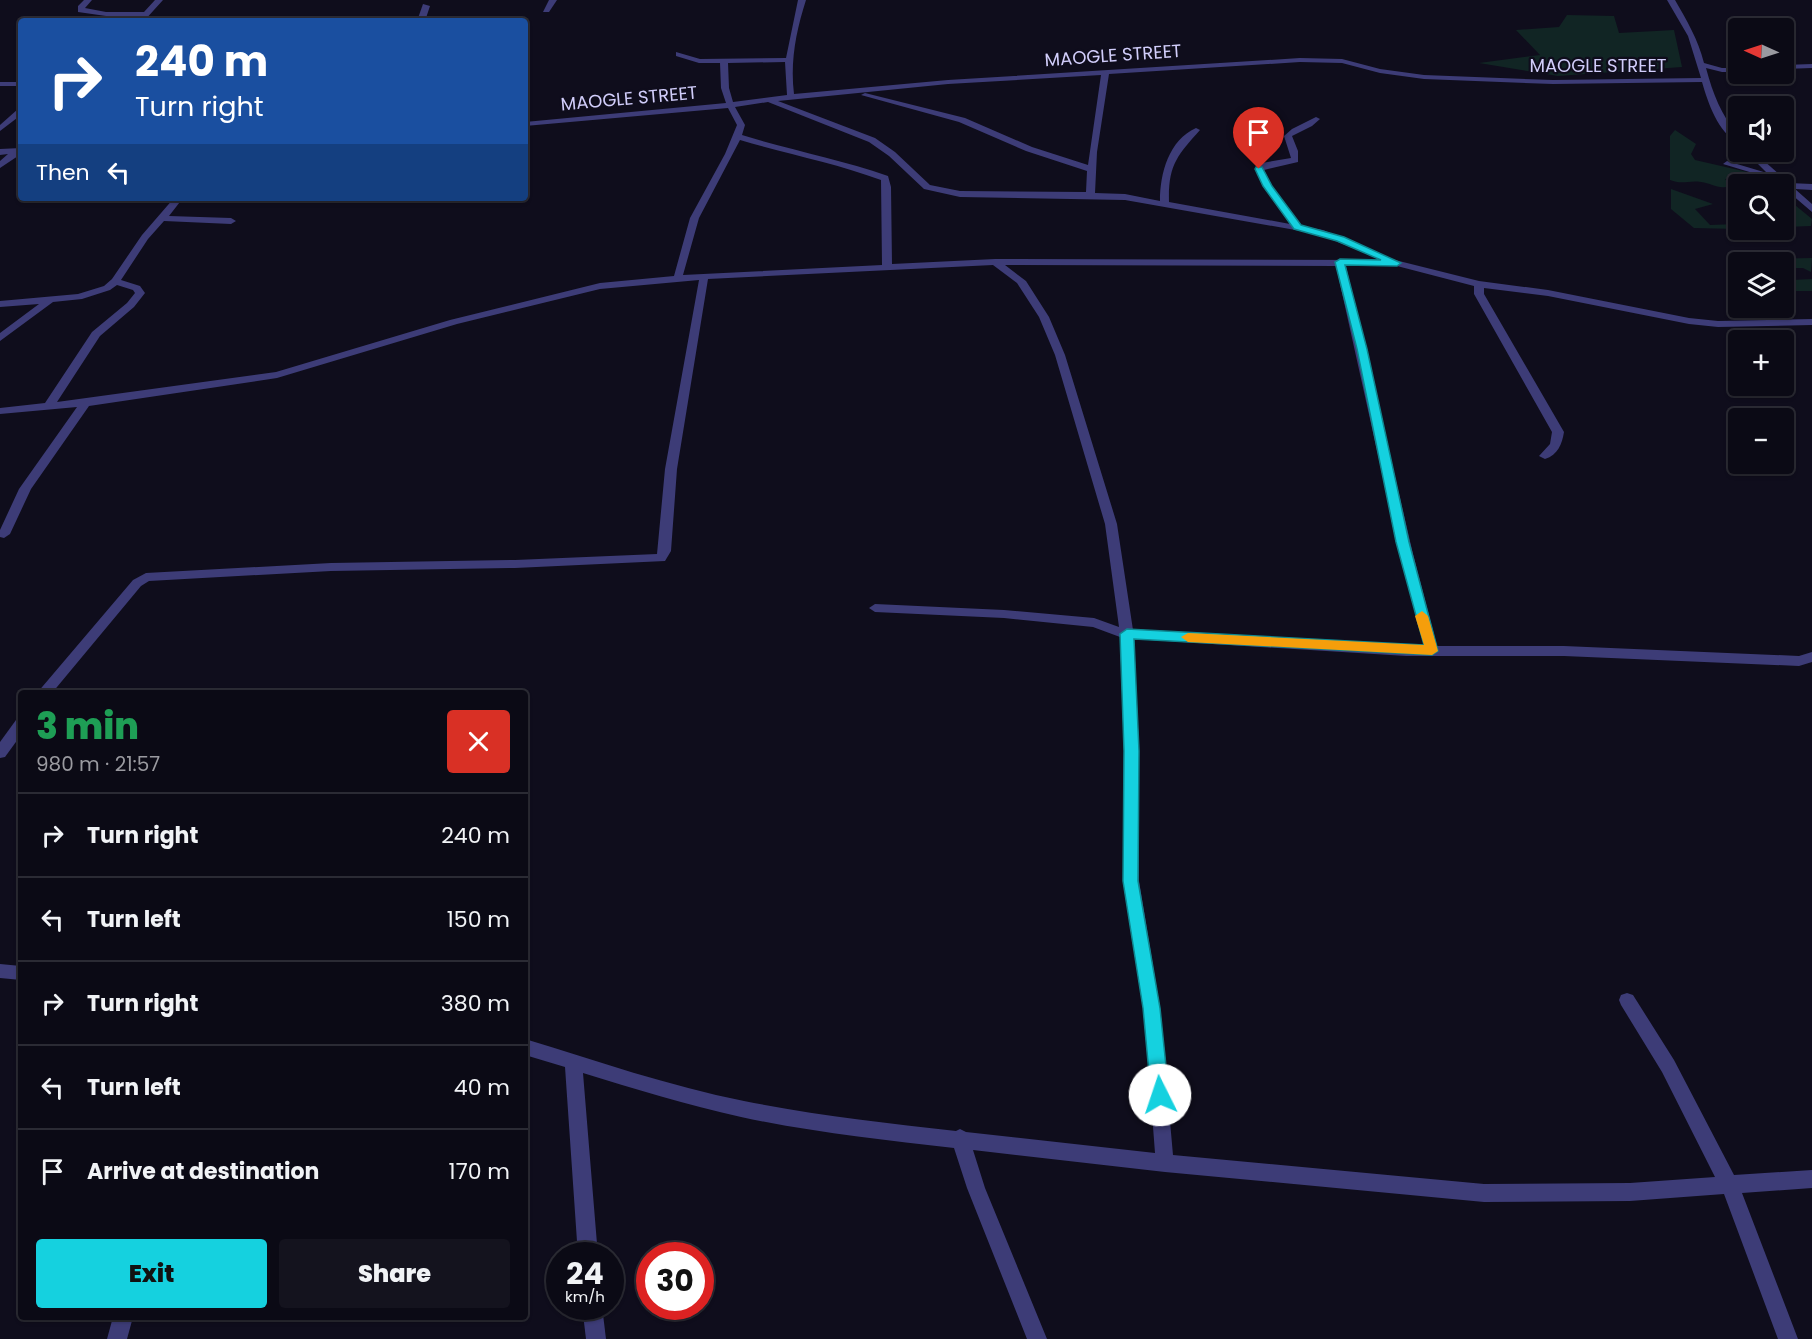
<!DOCTYPE html>
<meta charset="utf-8">
<style>
body{margin:0;font-family:Poppins,sans-serif;background:#14131e;color:#f1f3f6;height:100vh;display:flex;flex-direction:column;font-size:22px;white-space:nowrap}
*{box-sizing:border-box;margin:0}
p{font-size:20px;color:#9a9aa0}
.icon{flex:none;width:33px;height:33px;fill:none;stroke:currentColor;stroke-width:2;stroke-linecap:round;stroke-linejoin:round}
.map{position:relative;flex:1;overflow:hidden}
.sheet{position:absolute;left:18px;top:690px;width:510px;height:630px;display:flex;flex-direction:column;background:#0b0a15;border-radius:6px;box-shadow:0 2px 4px #0004,0 0 0 2px #2b2b34}
.sheet>*{flex:none}
.guide{position:absolute;left:18px;top:18px;width:510px;height:183px;border-radius:6px;box-shadow:0 2px 4px #0004,0 0 0 2px #2b2b34;background:#1a4fa0;color:#fff;overflow:hidden}
.needle{width:39px;rotate:273deg}
.tools{position:absolute;left:1728px;top:18px;display:grid;gap:12px}
.tools a{display:grid;place-items:center;width:66px;height:66px;border-radius:6px;background:#0b0a15;box-shadow:0 2px 4px #0004,0 0 0 2px #2b2b34;font-size:30px}
.speed{position:absolute;left:546px;top:1242px;display:flex;gap:12px;font-size:30px;font-weight:700;text-align:center}
.speed>*{display:grid;place-content:center;width:78px;height:78px;border-radius:50%;background:#0b0a15;box-shadow:0 2px 4px #0004,0 0 0 2px #2b2b34;line-height:1}
.speed small{font-size:15px;font-weight:400}
.speed .limit{border:9px solid #d22;background:#fff;color:#111}
.pin{position:absolute;display:grid;place-items:center;width:51px;height:51px;color:#fff;margin:-62px -26px;border-radius:50% 50% 50% 0;rotate:-45deg;box-shadow:0 0 6px #0007}
.pin .icon{rotate:45deg}
.me{position:absolute;width:66px;margin:-33px;rotate:356deg;stroke-linejoin:round;filter:drop-shadow(0 0 4px #0008)}
.turn{display:flex;align-items:center;gap:21px;height:126px;padding:0 18px;font-size:27px}
.turn .icon{width:78px;height:78px;stroke-width:2.5}
.turn b{display:block;font-size:42px;line-height:51px}
.then{display:flex;align-items:center;height:57px;padding:0 18px;background:#0003;gap:12px;font-size:22px}
.round{display:grid;place-items:center;flex:none;width:63px;height:63px;border-radius:6px;background:#14131e}
.summary{display:flex;align-items:center;justify-content:space-between;height:102px;padding:0 18px}
h1{font-size:36px;font-weight:800;line-height:45px;color:#1e9e55}
.cta{display:flex;gap:12px;margin-top:auto;padding:12px 18px}
.cta a{flex:1;height:69px;border-radius:6px;background:#15d1df;color:#111;font-size:24px;font-weight:800;line-height:69px;text-align:center}
.cta a+a{background:#14131e;color:#f1f3f6}
ul{padding:0;list-style:none}
li{display:flex;align-items:center;gap:18px;height:84px;padding:0 18px;border-top:2px solid #2b2b34}
li div{flex:1}
li b{display:block;font-size:22px}
li em{font-style:normal}
.map>svg:first-child{display:block}
.green{fill:#112524}
.lines{fill:none;stroke-linecap:round;stroke-linejoin:round}
.street{fill:#3d3c77;fill-rule:evenodd}
.route{fill:#15d1df;stroke:#0e8891;stroke-width:1.5}
.slow{fill:#f59e0b}
.labels{text-anchor:middle;dominant-baseline:central;stroke-width:4.5;stroke-linejoin:round;paint-order:stroke}
.far-street-label{font-size:18px;fill:#d1cdfa;stroke:#0f0d1c}
</style>
<div class="map">
<svg width="1812" height="1339" viewBox="0 0 1812 1339">
<rect width="100%" height="100%" fill="#0f0d1c"/>
<g class="green">
<path d="M1567,15L1614,16L1619,33L1674,30L1682,67L1558,76L1479,63L1540,55L1516,30L1559,27Z"/>
<path d="M1675,130L1696,144L1691,154L1695,160L1756,174L1745,178L1725,179L1730,186C1718,190 1712,183 1701,182C1689,180 1682,185 1670,180V136Z"/>
<path d="M1671,189L1713,204L1695,209L1710,225L1738,224V229L1694,228L1671,209Z"/>
<path d="M1784,196L1812,219L1811,226L1784,227Z"/>
<path d="M1812,258L1811,272L1803,268H1784V262H1754L1771,259Z"/>
<path d="M1784,273L1792,280L1812,279V291H1784Z"/>
</g>
<g class="lines">
<g class="street">
<path d="M84,0H92L85,8L106,12H144L155,0H163L144,21H138L141,16H106L78,12V6Z"/>
<path d="M549,0H557L549,12H543Z"/>
<path d="M798,0H806C796,31 790,62 794,94L948,80L1300,58L1342,59L1380,69L1424,75L1553,80L1701,78L1688,36L1667,0H1675C1687,21 1698,39 1704,63L1722,68H1738V72H1722L1706,68C1713,94 1721,115 1738,135V143C1718,132 1708,103 1702,82L1553,84L1424,79L1380,73L1342,63L1300,62L1109,74L1097,152L1095,193L1125,194L1160,201C1160,173 1169,140 1196,128L1200,130C1177,156 1168,165 1169,202L1290,224L1264,186L1255,169L1262,163L1291,158L1284,136L1292,129L1316,117L1320,119L1312,126L1292,136L1298,151V162L1264,170L1272,186L1301,226L1323,230L1395,260L1479,281L1548,290L1689,318L1718,321L1812,319V325L1718,327L1689,324L1548,296L1484,288V294L1564,432C1562,444 1558,455 1545,459L1539,456L1550,444L1552,432L1474,294V286L1397,266H1346L1413,554L1437,646H1564L1799,656L1812,652V662L1799,666L1564,656H1406L1134,639L1138,751L1139,881L1160,1008L1173,1155L1484,1184L1630,1183L1715,1177L1662,1072L1621,1005L1619,1000L1621,995L1627,993L1633,995L1674,1060L1734,1175L1812,1170V1188L1742,1193L1798,1339H1778L1724,1194L1630,1201L1484,1202L1165,1172L973,1150L985,1188L1047,1339H1027L967,1188L954,1148C883,1140 811,1132 741,1117C687,1105 635,1089 583,1073L598,1256H578L565,1067L525,1055V1039C597,1061 669,1086 744,1101C814,1115 885,1123 956,1131L960,1129L966,1132L1155,1153L1144,1008L1123,881L1124,751L1120,637L1093,627L1004,618L875,612L869,608L875,604L1004,610L1094,618L1119,627L1105,524L1055,355L1039,317L1017,283L993,265L708,279L677,469L671,551L665,561L515,568L331,571L149,581L141,586L52,693H37L133,580L146,573L331,563L515,560L657,554L665,469L699,280L600,289L457,324L277,378L89,406L31,489L10,534L4,538L0,537V530L19,489L77,407L0,414V408L45,403L92,332L127,303L135,293L133,290L117,285L110,290L82,299L53,302L0,341V333L39,304L0,307V301L78,294L104,286L112,279L142,235L174,198H183L169,216L231,218L236,221L231,224L164,221L148,239L121,280L140,286L145,293L134,307L100,336L57,402L276,372L450,320L600,283L674,276L690,218L725,154L737,125L728,108L525,126V122L726,103L721,88L720,63H699L676,56V52L700,59L786,58ZM785,62L787,95L733,102L729,88L728,63ZM1101,75L1088,165L1032,147L965,118L865,93L861,95L959,122L1026,151L1087,171L1086,192L960,191L930,185L895,152L875,138L778,101L948,84ZM768,102L869,142L889,156L924,189L960,197L1125,200L1318,234L1382,260L995,259L892,264L891,187L888,176C840,159 790,150 742,135L745,125L735,107ZM740,140C787,154 835,163 881,180L882,265L683,275L699,218ZM1005,265L1336,266L1400,554L1424,646L1133,630L1117,524L1065,355L1049,317L1026,281Z"/>
<path d="M423,4L430,6L425,21H417Z"/>
<path d="M1812,64V68L1784,69V65Z"/>
<rect x="0" y="82" width="21" height="4"/>
<path d="M18,109H21V115L0,131V125Z"/>
<path d="M21,148V154L0,168V161L8,154L0,155V149Z"/>
<path d="M1746,152H1754L1789,183L1812,184V190L1795,189L1812,204V212L1784,188V184L1776,180L1723,164L1727,161L1767,173Z"/>
<path d="M21,719V735L5,757L0,758V742L16,720Z"/>
<path d="M0,964L21,966V980L0,978Z"/>
<path d="M582,1306H602L606,1339H586Z"/>
<path d="M113,1317H133L127,1339H107Z"/>
</g>
</g>
<path class="route" d="M1256,167H1262L1272,186L1301,225L1344,237L1401,263L1397,266L1345,265L1367,349L1409,542L1438,651L1432,655L1134,639L1139,751L1138,881L1160,1008L1169,1095L1167,1101L1160,1104L1154,1101L1151,1095L1143,1008L1123,881L1124,751L1120,634L1127,629L1424,645L1396,542L1357,349L1335,262L1340,259L1381,260L1337,241L1294,229L1263,186L1255,169Z"/>
<path class="slow" d="M1422,611L1428,616L1438,651L1432,655L1188,642L1181,637L1188,633L1424,645L1415,616Z"/>
<g class="labels">
<g class="far-street-label">
<text transform="translate(1113 55) rotate(-4)">MAOGLE STREET</text>
<text x="1598" y="65">MAOGLE STREET</text>
<text transform="translate(629 98) rotate(-5)">MAOGLE STREET</text>
</g>
</g>
</svg>
<div class="tools">
<a><svg class="needle" viewBox="-14 -14 28 28"><path d="M0-13l5 13h-10z" fill="#e53935"/><path d="M0 13l5-13h-10z" fill="#9a9aa0"/></svg></a>
<a><svg class="icon" aria-label="sound" viewBox="0 0 24 24"><path d="M4 9h4l5-4v14l-5-4H4zM17 9q2 3 0 6"/></svg></a>
<a><svg class="icon" aria-label="search" viewBox="0 0 24 24"><circle cx="10" cy="10" r="6"/><path d="M15 15l6 6"/></svg></a>
<a><svg class="icon" aria-label="layers" viewBox="0 0 24 24"><path d="M12 4l9 5-9 5-9-5zM3 14l9 5 9-5"/></svg></a>
<a>+</a>
<a>−</a>
</div>
<div class="speed"><div>24<small>km/h</small></div><div class="limit">30</div></div>
<div class="pin" style="left:1259px;top:169px;background:#d93025"><svg class="icon" aria-label="arrive" viewBox="0 0 24 24"><path d="M6 21V4h12l-3 4 3 4H6"/></svg></div>
<svg class="me" style="left:1160px;top:1095px" viewBox="-20 -20 40 40"><circle r="19" fill="#fff"/><path d="M0-13L10 11 0 6-10 11z" fill="#15d1df"/></svg>
<div class="guide">
<div class="turn"><svg class="icon" aria-label="right" viewBox="0 0 24 24"><path d="M7 20v-9h11M14 6l5 5-5 5"/></svg><div><b>240 m</b>Turn right</div></div>
<div class="then">Then<svg class="icon" aria-label="left" viewBox="0 0 24 24"><path d="M17 20v-9H6M10 6l-5 5 5 5"/></svg></div>
</div>
<section class="sheet">
<div class="summary"><div><h1>3 min</h1><p>980 m · 21:57</p></div><a class="round" style="background:#d93025;color:#fff"><svg class="icon" aria-label="close" viewBox="0 0 24 24"><path d="M6 6l12 12M18 6L6 18"/></svg></a></div>
<ul>
<li><svg class="icon" aria-label="right" viewBox="0 0 24 24"><path d="M7 20v-9h11M14 6l5 5-5 5"/></svg><div><b>Turn right</b></div><em>240 m</em></li>
<li><svg class="icon" aria-label="left" viewBox="0 0 24 24"><path d="M17 20v-9H6M10 6l-5 5 5 5"/></svg><div><b>Turn left</b></div><em>150 m</em></li>
<li><svg class="icon" aria-label="right" viewBox="0 0 24 24"><path d="M7 20v-9h11M14 6l5 5-5 5"/></svg><div><b>Turn right</b></div><em>380 m</em></li>
<li><svg class="icon" aria-label="left" viewBox="0 0 24 24"><path d="M17 20v-9H6M10 6l-5 5 5 5"/></svg><div><b>Turn left</b></div><em>40 m</em></li>
<li><svg class="icon" aria-label="arrive" viewBox="0 0 24 24"><path d="M6 21V4h12l-3 4 3 4H6"/></svg><div><b>Arrive at destination</b></div><em>170 m</em></li>
</ul>
<div class="cta"><a>Exit</a><a>Share</a></div>
</section>
</div>
